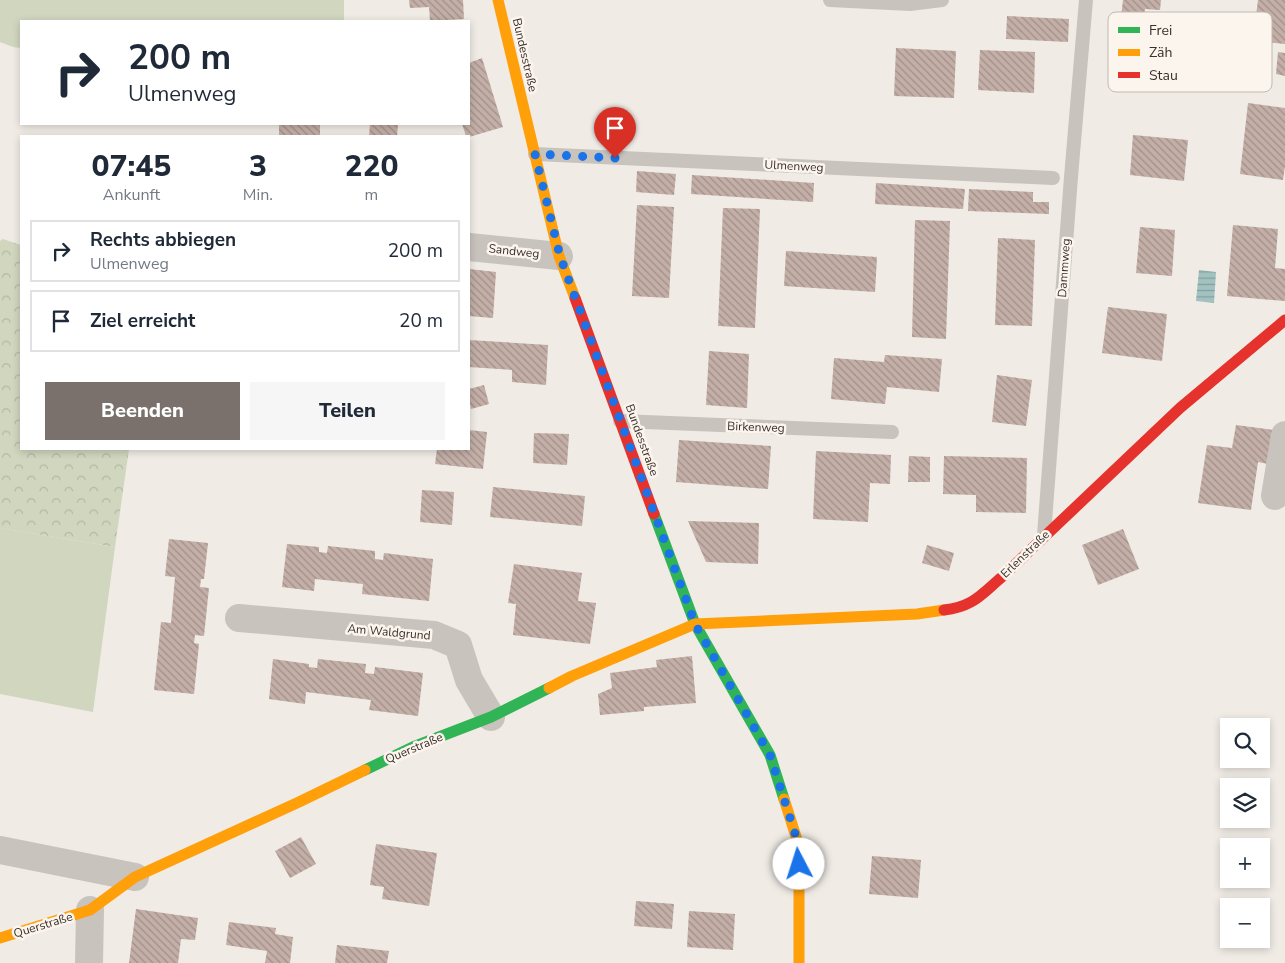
<!DOCTYPE html>
<html lang="de">
<meta charset="utf-8">
<style>
body{margin:0;font-family:"Nunito Sans",sans-serif;background:#f6f6f7;color:#1f2937;height:100vh;display:flex;flex-direction:column;font-size:19px;white-space:nowrap}
*{box-sizing:border-box;margin:0}
p{font-size:16px;color:#747a83}
.icon{flex:none;width:28px;height:28px;fill:none;stroke:currentColor;stroke-width:2;stroke-linecap:round;stroke-linejoin:round}
.map{position:relative;flex:1;overflow:hidden}
.side{position:absolute;left:20px;top:135px;width:450px;height:315px;display:flex;flex-direction:column;background:#fff;border-radius:0px;box-shadow:0 2px 8px #0003}
.side>*{flex:none}
.top-card{position:absolute;left:20px;top:20px;width:450px;height:105px;border-radius:0px;box-shadow:0 2px 8px #0003;background:#fff;color:#1f2937;overflow:hidden}
.tools{position:absolute;left:1220px;top:718px;display:grid;gap:10px}
.tools a{display:grid;place-items:center;width:50px;height:50px;border-radius:0px;background:#fff;box-shadow:0 2px 8px #0003;font-size:25px}
.pin{position:absolute;display:grid;place-items:center;width:42px;height:42px;color:#fff;margin:-51px -21px;border-radius:50% 50% 50% 0;rotate:-45deg;box-shadow:0 0 5px #0007}
.pin .icon{rotate:45deg}
.me{position:absolute;width:55px;margin:-28px;rotate:355deg;stroke-linejoin:round;filter:drop-shadow(0 0 4px #0008)}
.turn{display:flex;align-items:center;gap:18px;height:105px;padding:0 25px;font-size:22px}
.turn .icon{width:65px;height:65px;stroke-width:2.5}
.turn b{display:block;font-size:35px;line-height:42px}
.eta{display:flex;justify-content:space-evenly;align-items:center;height:85px;text-align:center}
.eta b{font-size:30px;font-weight:800;line-height:35px}
.button{display:flex;gap:10px;margin-top:auto;padding:10px 25px}
.button a{flex:1;height:58px;border-radius:0px;background:#7a716c;color:#fff;font-size:20px;font-weight:800;line-height:58px;text-align:center}
.button a+a{background:#f6f6f7;color:#1f2937}
ul{padding:0;list-style:none}
li{display:flex;align-items:center;gap:15px;height:62px;margin:0 10px 8px;padding:0 15px;border:2px solid #e0e1e3;border-radius:0px}
li div{flex:1}
li b{display:block;font-size:19px}
li em{font-style:normal}
.map>svg:first-child{display:block}
.green{fill:#d1d6bf}
.forest{fill:url(#forest-crowns)}
.water{fill:url(#water-rules)}
.building{fill:url(#building-back-hatch)}
.lines{fill:none;stroke-linecap:round;stroke-linejoin:round}
.lane{stroke:#c9c3be;stroke-width:14}
.street{stroke:#c9c3be;stroke-width:28}
.fast{stroke:#30b455;stroke-width:11}
.slow{stroke:#ff9f0a;stroke-width:11}
.jam{stroke:#e5322d;stroke-width:11}
.route{stroke:#1a73e8;stroke-width:9;stroke-dasharray:0 16.2}
.labels{text-anchor:middle;dominant-baseline:central;stroke-width:5;stroke-linejoin:round;paint-order:stroke}
.street-label{font-size:12px;fill:#3b302b;stroke:#fbf5ee}
.key{fill:#fbf5ee;stroke:#c1bab4;stroke-width:1}
.key-label{font-size:14px;fill:#3b302b}
</style>
<div class="map">
<svg width="1285" height="963" viewBox="0 0 1285 963">
<defs>
<pattern id="forest-crowns" width="20" height="18" patternUnits="userSpaceOnUse" patternTransform="scale(1.25)"><rect width="20" height="18" fill="#d1d6bf"/><path d="M2 6a3 3 0 1 1 6 0M12 15a3 3 0 1 1 6 0" fill="none" stroke="#b4b8a4"/></pattern>
<pattern id="water-rules" width="6" height="5" patternUnits="userSpaceOnUse" patternTransform="scale(1.25)"><rect width="6" height="5" fill="#a1c2c1"/><path d="M0 2.5h6" fill="none" stroke="#849e9d"/></pattern>
<pattern id="building-back-hatch" width="6" height="6" patternUnits="userSpaceOnUse" patternTransform="scale(1.25)"><rect width="6" height="6" fill="#c3afa7"/><path d="M-1 5l2 2M0 0l6 6M5-1l2 2" fill="none" stroke="#a08f88"/></pattern>
</defs>
<rect width="100%" height="100%" fill="#f0ebe5"/>
<g class="green">
<path d="M0,0H344V21H21V48L13,47L0,42Z"/>
<path d="M0,528L115,547L93,712L0,694Z"/>
</g>
<path class="forest" d="M3,239L21,245V449H129L115,547L0,528V241Z"/>
<path class="water" d="M1199,270L1216,272L1214,303L1196,301Z"/>
<g class="building">
<path d="M409,0H463L464,19L430,21L429,7L410,8Z"/>
<path d="M1123,0H1161L1160,10L1145,9L1144,19L1159,21L1157,37L1182,40L1181,45L1196,47L1192,80L1180,79L1179,86L1142,81L1143,74L1128,72L1132,36L1119,34Z"/>
<path d="M1258,0H1285V44L1253,41Z"/>
<path d="M1007,16L1069,19L1068,42L1006,39Z"/>
<path d="M896,48L956,51L954,98L894,96Z"/>
<path d="M980,50L1035,52L1034,93L978,90Z"/>
<path d="M1278,52L1285,53V76L1276,74Z"/>
<path d="M482,58L503,127L469,137V136H466L462,124H469V63Z"/>
<path d="M1248,103L1285,108V166L1283,180L1240,174Z"/>
<rect x="279" y="124" width="41" height="12"/>
<path d="M370,124H398L397,136H369Z"/>
<path d="M1133,135L1188,140L1184,181L1130,175Z"/>
<path d="M637,171L676,174L674,195L636,192Z"/>
<path d="M692,175L814,183L813,202L691,194Z"/>
<path d="M876,183L965,189L963,209L875,204Z"/>
<path d="M969,189L1033,192V202H1049V214L968,211Z"/>
<path d="M637,205L674,207L669,298L632,296Z"/>
<path d="M723,208L760,209L755,328L718,326Z"/>
<path d="M915,220L950,221L946,339L912,337Z"/>
<path d="M1233,225L1278,229L1275,268L1285,269V301L1227,296Z"/>
<path d="M1140,227L1175,230L1172,276L1136,273Z"/>
<path d="M998,238L1035,240L1032,326L995,325Z"/>
<path d="M786,251L877,257L875,292L784,286Z"/>
<path d="M469,269L496,272L493,318L469,316Z"/>
<path d="M1108,307L1167,314L1162,361L1102,353Z"/>
<path d="M469,340L548,345L546,385L512,382V370L469,367Z"/>
<path d="M709,351L749,354L747,408L706,405Z"/>
<path d="M885,355L942,359L939,392L887,387L885,404L831,399L834,358L884,362Z"/>
<path d="M997,375L1032,380L1026,426L992,422Z"/>
<path d="M484,385L489,404L471,409L469,400V389Z"/>
<path d="M1236,425L1273,430L1268,464L1258,462L1251,510L1198,503L1207,445L1232,448Z"/>
<path d="M469,430L487,432L483,469L435,464L437,449H469Z"/>
<path d="M534,433L569,434L567,465L533,463Z"/>
<path d="M679,440L771,446L768,489L676,482Z"/>
<path d="M816,451L891,455L890,484L870,483L868,522L813,519Z"/>
<path d="M909,456L930,457V482H908Z"/>
<path d="M944,456L1027,458L1026,513L976,512V495L943,494Z"/>
<path d="M493,487L585,496L582,526L490,517Z"/>
<path d="M422,490L454,492L452,525L420,522Z"/>
<path d="M688,521L759,523L758,564L706,562Z"/>
<path d="M1123,529L1139,569L1098,585L1082,545Z"/>
<path d="M169,539L208,543L204,579H201L200,587L209,588L204,636L195,635L194,643L199,644L194,694L154,690L161,622L171,623L175,577L165,576Z"/>
<path d="M287,544L319,547V552L327,553L328,546L375,551V559L383,560L384,553L433,559L429,601L362,594L363,584L315,579L314,591L282,587Z"/>
<path d="M927,545L954,553L949,571L922,563Z"/>
<path d="M514,564L582,573L578,601L596,603L590,644L513,635L516,604L508,603Z"/>
<path d="M692,656L696,703L644,707V711L600,715L598,694L612,688L610,673L657,667L656,660Z"/>
<path d="M273,659L309,664V667L317,668L318,659L366,664L365,673L374,674L375,667L423,673L418,716L369,710L371,700L306,692L305,704L269,699Z"/>
<path d="M301,837L316,864L290,878L275,851Z"/>
<path d="M376,844L437,853L429,906L382,899L384,887L370,885Z"/>
<path d="M872,856L921,860L918,898L869,894Z"/>
<path d="M636,901L674,904L672,929L634,926Z"/>
<path d="M136,909L198,918L195,940L181,939L178,963H129Z"/>
<path d="M689,911L735,914L733,950L687,947Z"/>
<path d="M229,922L276,928L275,934L293,937L290,963H265L267,951L226,945Z"/>
<path d="M337,945L389,951L387,963H335Z"/>
</g>
<g class="lines">
<g class="lane">
<path d="M830,0L910,4L942,0"/>
<path d="M535,154L1053,178"/>
<path d="M620,421L892,432"/>
<path d="M1044,535L1071,177L1086,0"/>
</g>
<g class="street">
<path d="M469,247L559,256"/>
<path d="M1275,496L1285,435"/>
<path d="M239,618L434,635L458,645L469,680L491,717"/>
<path d="M0,850L135,877"/>
<path d="M89,963L90,910"/>
</g>
<g class="fast">
<path d="M654,514L695,624L770,755L784,799"/>
<path d="M365,770L413,747L491,717L549,688"/>
</g>
<g class="slow">
<path d="M498,0L559,256L575,298"/>
<path d="M549,688L572,676L695,624L917,614L944,610"/>
<path d="M784,799L799,846V963"/>
<path d="M0,938L90,910L135,877L299,802L365,770"/>
</g>
<g class="jam">
<path d="M575,298L654,514"/>
<path d="M944,610C953,609 962,607 971,602C982,596 992,585 1002,577L1180,408L1285,320"/>
</g>
</g>
<g class="lines">
<path class="route" d="M615,158L535,154L560,256L695,624L770,755L799,846V864"/>
</g>
<g class="labels">
<g class="street-label">
<text transform="translate(525 55) rotate(77)">Bundesstraße</text>
<text transform="translate(794 166) rotate(3)">Ulmenweg</text>
<text transform="translate(514 251) rotate(6)">Sandweg</text>
<text transform="translate(1064 268) rotate(-86)">Dammweg</text>
<text transform="translate(756 427) rotate(2)">Birkenweg</text>
<text transform="translate(642 440) rotate(70)">Bundesstraße</text>
<text transform="translate(1025 554) rotate(-44)">Erlenstraße</text>
<text transform="translate(389 632) rotate(5)">Am Waldgrund</text>
<text transform="translate(414 748) rotate(-23)">Querstraße</text>
<text transform="translate(43 925) rotate(-17)">Querstraße</text>
</g>
</g>
<rect x="1108" y="12" width="164" height="80" rx="8" class="key"/>
<rect x="1118" y="27" width="22" height="6" fill="#30b455"/>
<rect x="1118" y="49" width="22" height="7" fill="#ff9f0a"/>
<rect x="1118" y="72" width="22" height="6" fill="#e5322d"/>
<g class="key-label">
<text x="1149" y="35">Frei</text>
<text x="1149" y="57">Zäh</text>
<text x="1149" y="80">Stau</text>
</g>
</svg>
<div class="tools">
<a><svg class="icon" aria-label="search" viewBox="0 0 24 24"><circle cx="10" cy="10" r="6"/><path d="M15 15l6 6"/></svg></a>
<a><svg class="icon" aria-label="layers" viewBox="0 0 24 24"><path d="M12 4l9 5-9 5-9-5zM3 14l9 5 9-5"/></svg></a>
<a>+</a>
<a>−</a>
</div>
<div class="pin" style="left:615px;top:158px;background:#d93025"><svg class="icon" aria-label="arrive" viewBox="0 0 24 24"><path d="M6 21V4h12l-3 4 3 4H6"/></svg></div>
<svg class="me" style="left:799px;top:864px" viewBox="-20 -20 40 40"><circle r="19" fill="#fff"/><path d="M0-13L10 11 0 6-10 11z" fill="#1a73e8"/></svg>
<div class="top-card">
<div class="turn"><svg class="icon" aria-label="right" viewBox="0 0 24 24"><path d="M7 20v-9h11M14 6l5 5-5 5"/></svg><div><b>200 m</b>Ulmenweg</div></div>
</div>
<section class="side">
<div class="eta">
<div><b>07:45</b><p>Ankunft</p></div>
<div><b>3</b><p>Min.</p></div>
<div><b>220</b><p>m</p></div>
</div>
<ul>
<li><svg class="icon" aria-label="right" viewBox="0 0 24 24"><path d="M7 20v-9h11M14 6l5 5-5 5"/></svg><div><b>Rechts abbiegen</b><p>Ulmenweg</p></div><em>200 m</em></li>
<li><svg class="icon" aria-label="arrive" viewBox="0 0 24 24"><path d="M6 21V4h12l-3 4 3 4H6"/></svg><div><b>Ziel erreicht</b></div><em>20 m</em></li>
</ul>
<div class="button"><a>Beenden</a><a>Teilen</a></div>
</section>
</div>
